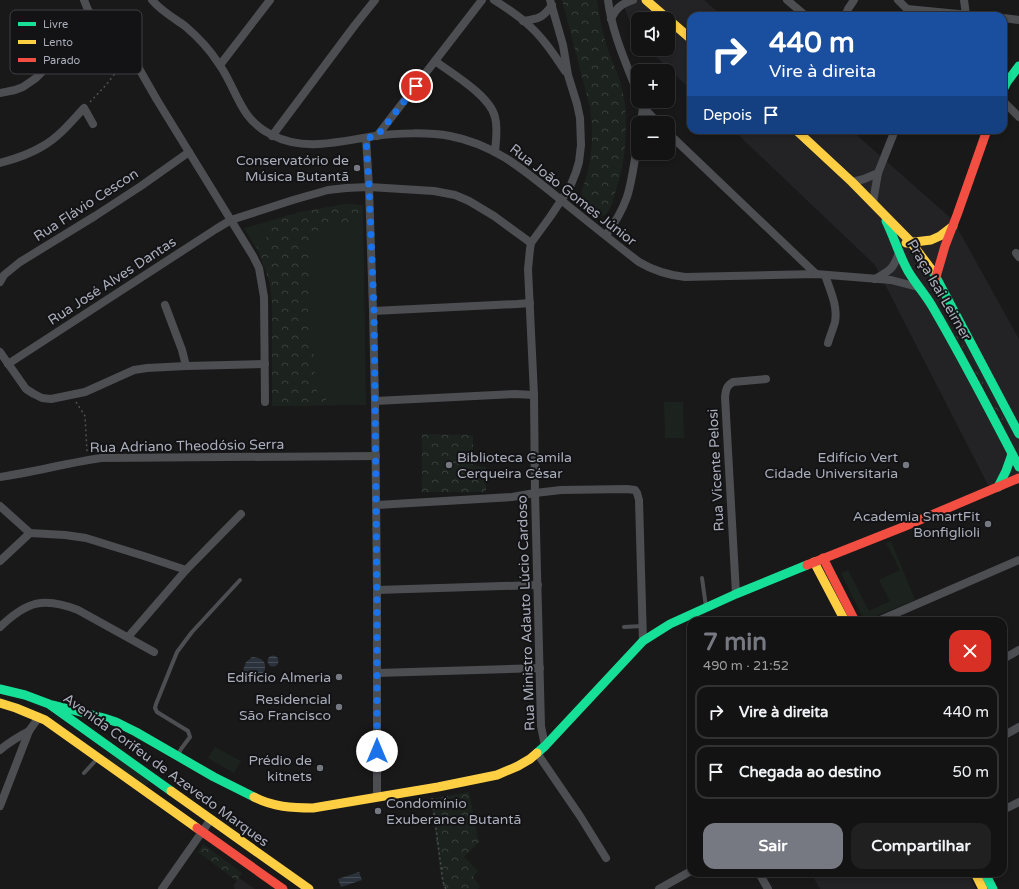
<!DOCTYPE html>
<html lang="pt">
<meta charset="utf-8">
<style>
body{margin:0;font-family:"Varela Round",sans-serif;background:#202021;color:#f1f3f6;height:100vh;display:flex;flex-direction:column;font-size:15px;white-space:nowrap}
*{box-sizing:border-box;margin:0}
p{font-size:13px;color:#9d9ea0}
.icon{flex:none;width:22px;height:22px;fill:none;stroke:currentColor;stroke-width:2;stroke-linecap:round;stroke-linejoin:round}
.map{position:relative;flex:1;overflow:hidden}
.panel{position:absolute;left:687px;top:617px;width:320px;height:260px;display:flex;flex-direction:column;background:#131313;border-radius:12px;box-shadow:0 2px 6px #0003,0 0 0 1px #323233}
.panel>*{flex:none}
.guide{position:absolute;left:687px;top:12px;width:320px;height:122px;border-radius:12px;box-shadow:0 2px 6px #0003,0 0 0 1px #323233;background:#1a4fa0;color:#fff;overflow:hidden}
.fabs{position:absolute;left:631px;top:12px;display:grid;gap:8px}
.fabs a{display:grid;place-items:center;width:44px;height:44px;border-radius:8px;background:#131313;box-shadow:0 2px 6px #0003,0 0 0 1px #323233;font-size:20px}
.pin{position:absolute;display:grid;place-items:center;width:34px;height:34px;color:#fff;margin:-17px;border:2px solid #fff;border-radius:50%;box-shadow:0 1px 4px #0007}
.me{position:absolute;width:44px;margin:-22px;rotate:0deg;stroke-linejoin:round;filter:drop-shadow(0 0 3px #0008)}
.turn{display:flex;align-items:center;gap:14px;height:84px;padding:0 16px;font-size:18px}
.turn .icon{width:52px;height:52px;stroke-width:2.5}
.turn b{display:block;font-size:28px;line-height:34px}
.then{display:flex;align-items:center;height:38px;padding:0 16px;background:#0003;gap:8px;font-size:15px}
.round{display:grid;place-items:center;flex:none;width:42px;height:42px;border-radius:12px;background:#202021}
.head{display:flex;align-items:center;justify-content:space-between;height:68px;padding:0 16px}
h1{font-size:24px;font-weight:800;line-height:30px;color:#777982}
.primary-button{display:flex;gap:8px;margin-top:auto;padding:8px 16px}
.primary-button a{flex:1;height:46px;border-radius:12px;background:#777982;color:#fff;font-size:16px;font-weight:800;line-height:46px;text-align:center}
.primary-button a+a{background:#202021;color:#f1f3f6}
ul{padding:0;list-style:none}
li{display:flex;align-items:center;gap:12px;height:54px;margin:0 8px 6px;padding:0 8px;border:2px solid #323233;border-radius:12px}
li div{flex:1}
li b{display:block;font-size:15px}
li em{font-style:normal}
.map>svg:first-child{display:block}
.built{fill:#232326}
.green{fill:#1c231e}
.forest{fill:url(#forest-crowns)}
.water{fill:url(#water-rules)}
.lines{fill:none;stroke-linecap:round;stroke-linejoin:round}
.path{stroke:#4f4f54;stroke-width:1.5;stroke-dasharray:2 3;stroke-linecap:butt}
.lane{stroke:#4d4e52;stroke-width:4}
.street{stroke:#4d4e52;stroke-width:8}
.fast{stroke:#16e098;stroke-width:9}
.slow{stroke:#ffcf43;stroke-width:9}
.jam{stroke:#f24e42;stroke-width:9}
.route{stroke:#1a73e8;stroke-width:7;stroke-dasharray:0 12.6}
.poi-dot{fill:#777982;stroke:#131315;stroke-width:1.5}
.labels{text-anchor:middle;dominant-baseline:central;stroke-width:4;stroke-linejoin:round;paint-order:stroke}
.poi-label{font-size:14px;fill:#a9adba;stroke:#131315;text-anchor:end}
.street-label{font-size:14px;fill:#a9adba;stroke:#131315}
.key{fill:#131315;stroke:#404147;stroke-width:1}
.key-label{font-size:11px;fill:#a9adba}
</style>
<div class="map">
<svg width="1019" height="889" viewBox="0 0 1019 889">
<defs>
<pattern id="forest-crowns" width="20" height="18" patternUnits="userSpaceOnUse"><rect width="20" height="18" fill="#1c231e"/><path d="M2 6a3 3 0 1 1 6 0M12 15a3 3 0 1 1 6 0" fill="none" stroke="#3a403d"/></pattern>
<pattern id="water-rules" width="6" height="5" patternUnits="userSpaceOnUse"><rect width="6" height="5" fill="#2b323c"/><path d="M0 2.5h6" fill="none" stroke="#474d56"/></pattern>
</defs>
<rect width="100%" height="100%" fill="#191919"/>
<g class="built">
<path d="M622,0H704L722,16H691V90L648,49H668V19H638V39L635,37Z"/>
<path d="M733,130H851L953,220L1019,339V475L989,487L875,265Z"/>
<path d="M811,873H968L976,889H820Z"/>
<path d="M239,878L255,889H235L233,886Z"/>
</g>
<g class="green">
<path d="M346,204L363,205L366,405L272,406V303L270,283L259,253L244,228L301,212Z"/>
<path d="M664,402H683L684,438H665Z"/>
<path d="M891,541L915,600L871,618L862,616L841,573L848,570L869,611L890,601L879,580L900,570L886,543Z"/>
<path d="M215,747L241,761L234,773L208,758Z"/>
<path d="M112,753L150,781L145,787L108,759Z"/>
</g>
<g class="forest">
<path d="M562,0H597C599,18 603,36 609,53C613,64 618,74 621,85C630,116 626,163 615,193C613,201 610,214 602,216C597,214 582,205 581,199C580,194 588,173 589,166C593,146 593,127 590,107Z"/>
<path d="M346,204L361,205V221L324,225L309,238L310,270L308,292V314L314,353L315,384L318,394L326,395V405L272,406V303L270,283L256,244L267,237L268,230L279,218L301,212Z"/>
<path d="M947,315L1008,428V429L1005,428L946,317Z"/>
<path d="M422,434L473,435V466L486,467V492H422Z"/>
<path d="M469,792L478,839L480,841L464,857L478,871L473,877L480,886L478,889H444L441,878L431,799Z"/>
<path d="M203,844L242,873L237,881L198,852Z"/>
</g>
<g class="water">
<circle cx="273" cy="661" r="5.5"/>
<path d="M252,657C269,658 266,668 262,680L242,673L246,662Z"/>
<path d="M359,872L362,880L341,887L338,879Z"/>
</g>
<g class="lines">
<g class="path">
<path d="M90,102L106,85L125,61"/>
<path d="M76,402L85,416L87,452"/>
<path d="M432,798L443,882L446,889"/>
</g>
<g class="lane">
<path d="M702,578L706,607"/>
<path d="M624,627L642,626"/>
<path d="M178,755L181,749L190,737L188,731L157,712L155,708L156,704L177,652L192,632L240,580"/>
<path d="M84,773L97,759"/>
</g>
<g class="street">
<path d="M84,0L88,10L94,19L106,34L130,55L137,65L157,100L253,256L259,268L264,297L265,402"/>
<path d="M152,0C161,11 174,18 185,26C198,37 210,50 219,64C238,91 239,119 272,135C304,152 341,141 375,136C396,133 430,132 450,136C497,145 526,172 561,200C587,221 613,242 639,262C654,271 668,275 685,277L816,274L891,280L918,287"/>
<path d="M494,0C505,7 516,14 525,22C542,36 553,53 565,71"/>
<path d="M608,0C612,33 626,63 638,94"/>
<path d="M787,0L806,16"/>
<path d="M898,0L907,9L910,16"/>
<path d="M964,0L966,15"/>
<path d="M907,9L979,16"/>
<path d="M845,16L848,9L854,0"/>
<path d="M1003,18L1019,20"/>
<path d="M611,19C616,8 621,4 633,0"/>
<path d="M523,21C538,19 543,18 552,5"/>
<path d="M435,61C453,74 490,96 495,117C498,128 496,141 495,152"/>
<path d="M220,65L270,0"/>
<path d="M0,93L15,90L23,87L36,78L94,19"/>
<path d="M1003,101L1019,117"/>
<path d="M643,107L658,123"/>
<path d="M641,123L643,107L641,101"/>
<path d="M668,133L816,274"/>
<path d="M272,136L355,25L375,0"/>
<path d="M377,136L482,0"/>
<path d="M366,138L369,187L373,311L375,401L377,590V797"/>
<path d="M0,163C15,159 30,154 43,146C59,137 71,122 84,108L93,124"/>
<path d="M852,182L864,179L878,173"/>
<path d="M873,202L878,173L895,130"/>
<path d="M606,235C615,223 622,211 627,197C633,178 635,157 638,138"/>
<path d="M1016,253L1019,257"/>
<path d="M825,275C830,290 838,306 835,322C833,329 830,336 828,343"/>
<path d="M875,279C891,270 893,269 899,253"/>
<path d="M0,282L4,275L20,262L95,216L141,186L189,152"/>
<path d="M165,305L182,350L186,366"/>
<path d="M373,311L517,304L530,303"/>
<path d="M0,352L26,389L34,394L42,398L51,399L85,392L134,370L147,368L186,366L265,364"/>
<path d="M8,364L216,229L231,220L293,200L328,190L346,188L369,187L434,191L455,195L469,201L494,216L531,243"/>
<path d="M375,401L515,394L534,395"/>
<path d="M0,477C34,472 67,463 101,458L376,456"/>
<path d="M377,505L512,497L535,493L561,490L627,489L635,490L637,493L639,500L643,641"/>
<path d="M0,506L30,533L65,535L86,538L147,557L186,570"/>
<path d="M0,561L30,533"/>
<path d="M377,590L538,585"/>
<path d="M736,594L725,397C726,390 726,386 733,382L766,379"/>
<path d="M878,621L1019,560"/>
<path d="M0,627C26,602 43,596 78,610L154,652"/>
<path d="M128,637L186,570L241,514"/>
<path d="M1003,659L1019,650"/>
<path d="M377,673L540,668"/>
<path d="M1003,736L1019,727"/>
<path d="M545,746L541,726L535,493L534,395L528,269L530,249L531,243L550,217L570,187L576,172L579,162L581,145L580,118L577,104L568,75L563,45L550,0"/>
<path d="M0,750C9,742 18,737 29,731"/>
<path d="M537,753L580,816L606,858"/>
<path d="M0,806L29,731L39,717"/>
<path d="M1003,810L1019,802"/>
<path d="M759,873L768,889"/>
<path d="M162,889L211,819"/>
<path d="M659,889L691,871"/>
</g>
<g class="fast">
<path d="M1003,90L1007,82L1019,66"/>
<path d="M886,221C894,237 899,255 908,271C915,283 925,294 932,306C963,359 991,413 1019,467"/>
<path d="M931,269L936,277L1019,434"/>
<path d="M998,487L1006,471L1012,454"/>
<path d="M0,689L25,695L49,704L171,791"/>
<path d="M53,705L104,718L116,722L136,732L214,777L254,797"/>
<path d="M537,753L545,746L643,641L670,624L736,594L807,565"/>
<path d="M985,873L993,889"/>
</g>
<g class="slow">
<path d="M646,0L691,39"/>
<path d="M796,130L852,182L910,241L931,269"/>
<path d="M906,243L931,240L940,236L953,226"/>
<path d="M814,562L845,621"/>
<path d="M0,703L16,708L45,720L197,828"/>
<path d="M171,791L309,889"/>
<path d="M254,797C273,807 292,808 313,808L438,787L497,775L518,766L530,759L537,753"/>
<path d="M975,873L983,889"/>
</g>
<g class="jam">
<path d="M936,277L945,246L957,215L987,130"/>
<path d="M823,558L855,621"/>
<path d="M807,565L903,527L1019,478"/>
<path d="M197,828L283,889"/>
</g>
</g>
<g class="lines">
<path class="route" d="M377,751V604L375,401L374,310L369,187L366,138L377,136L416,86"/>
</g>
<g class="poi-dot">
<circle cx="357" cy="168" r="4"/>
<circle cx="449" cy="465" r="4"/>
<circle cx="906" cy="465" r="4"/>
<circle cx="988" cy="524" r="4"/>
<circle cx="339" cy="677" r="4"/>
<circle cx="339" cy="707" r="4"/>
<circle cx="320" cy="768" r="4"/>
<circle cx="378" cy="811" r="4"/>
</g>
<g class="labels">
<g class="poi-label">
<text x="349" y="160">Conservatório de<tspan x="349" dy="16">Música Butantã</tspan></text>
<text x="457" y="457" text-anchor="start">Biblioteca Camila<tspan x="457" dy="16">Cerqueira César</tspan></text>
<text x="898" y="457">Edifício Vert<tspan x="898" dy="16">Cidade Universitaria</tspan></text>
<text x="980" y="516">Academia SmartFit<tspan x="980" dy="16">Bonfiglioli</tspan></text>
<text x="331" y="677">Edifício Almeria</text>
<text x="331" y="699">Residencial<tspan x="331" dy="16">São Francisco</tspan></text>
<text x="312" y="760">Prédio de<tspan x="312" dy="16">kitnets</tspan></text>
<text x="386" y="803" text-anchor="start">Condomínio<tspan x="386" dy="16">Exuberance Butantã</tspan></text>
</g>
<g class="street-label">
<text transform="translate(573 195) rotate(38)">Rua João Gomes Júnior</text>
<text transform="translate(86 205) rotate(-33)">Rua Flávio Cescon</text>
<text transform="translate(112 281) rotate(-33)">Rua José Alves Dantas</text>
<text transform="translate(939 290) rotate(60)">Praça Isai Leirner</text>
<text transform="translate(187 446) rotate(-1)">Rua Adriano Theodósio Serra</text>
<text transform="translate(716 470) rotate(-93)">Rua Vicente Pelosi</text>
<text transform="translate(526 613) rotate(-92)">Rua Ministro Adauto Lúcio Cardoso</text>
<text transform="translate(166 770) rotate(36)">Avenida Corifeu de Azevedo Marques</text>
</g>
</g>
<rect x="10" y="10" width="132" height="64" rx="6" class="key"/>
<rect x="18" y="22" width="18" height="4" fill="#16e098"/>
<rect x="18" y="40" width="18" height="4" fill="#ffcf43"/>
<rect x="18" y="58" width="18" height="4" fill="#f24e42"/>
<g class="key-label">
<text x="43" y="28">Livre</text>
<text x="43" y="46">Lento</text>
<text x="43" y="64">Parado</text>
</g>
</svg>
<div class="fabs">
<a><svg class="icon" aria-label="sound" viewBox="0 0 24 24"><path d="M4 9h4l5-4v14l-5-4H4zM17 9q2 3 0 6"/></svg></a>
<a>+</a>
<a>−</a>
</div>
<div class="pin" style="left:416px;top:86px;background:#d93025"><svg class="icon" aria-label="arrive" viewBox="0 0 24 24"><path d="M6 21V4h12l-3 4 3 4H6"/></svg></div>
<svg class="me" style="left:377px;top:751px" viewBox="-20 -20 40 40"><circle r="19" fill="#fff"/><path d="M0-13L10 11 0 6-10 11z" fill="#1a73e8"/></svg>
<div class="guide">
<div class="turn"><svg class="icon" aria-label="right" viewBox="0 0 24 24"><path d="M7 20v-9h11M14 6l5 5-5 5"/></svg><div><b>440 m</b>Vire à direita</div></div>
<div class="then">Depois<svg class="icon" aria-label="arrive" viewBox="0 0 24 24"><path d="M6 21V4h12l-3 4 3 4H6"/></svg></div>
</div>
<section class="panel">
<div class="head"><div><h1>7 min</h1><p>490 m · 21:52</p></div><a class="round" style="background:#d93025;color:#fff"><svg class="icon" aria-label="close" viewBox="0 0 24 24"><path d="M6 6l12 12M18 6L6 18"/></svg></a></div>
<ul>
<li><svg class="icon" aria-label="right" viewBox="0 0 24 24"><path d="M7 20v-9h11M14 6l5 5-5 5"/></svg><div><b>Vire à direita</b></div><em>440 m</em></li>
<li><svg class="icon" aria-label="arrive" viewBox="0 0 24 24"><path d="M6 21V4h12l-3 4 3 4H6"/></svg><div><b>Chegada ao destino</b></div><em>50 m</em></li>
</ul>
<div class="primary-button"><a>Sair</a><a>Compartilhar</a></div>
</section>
</div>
